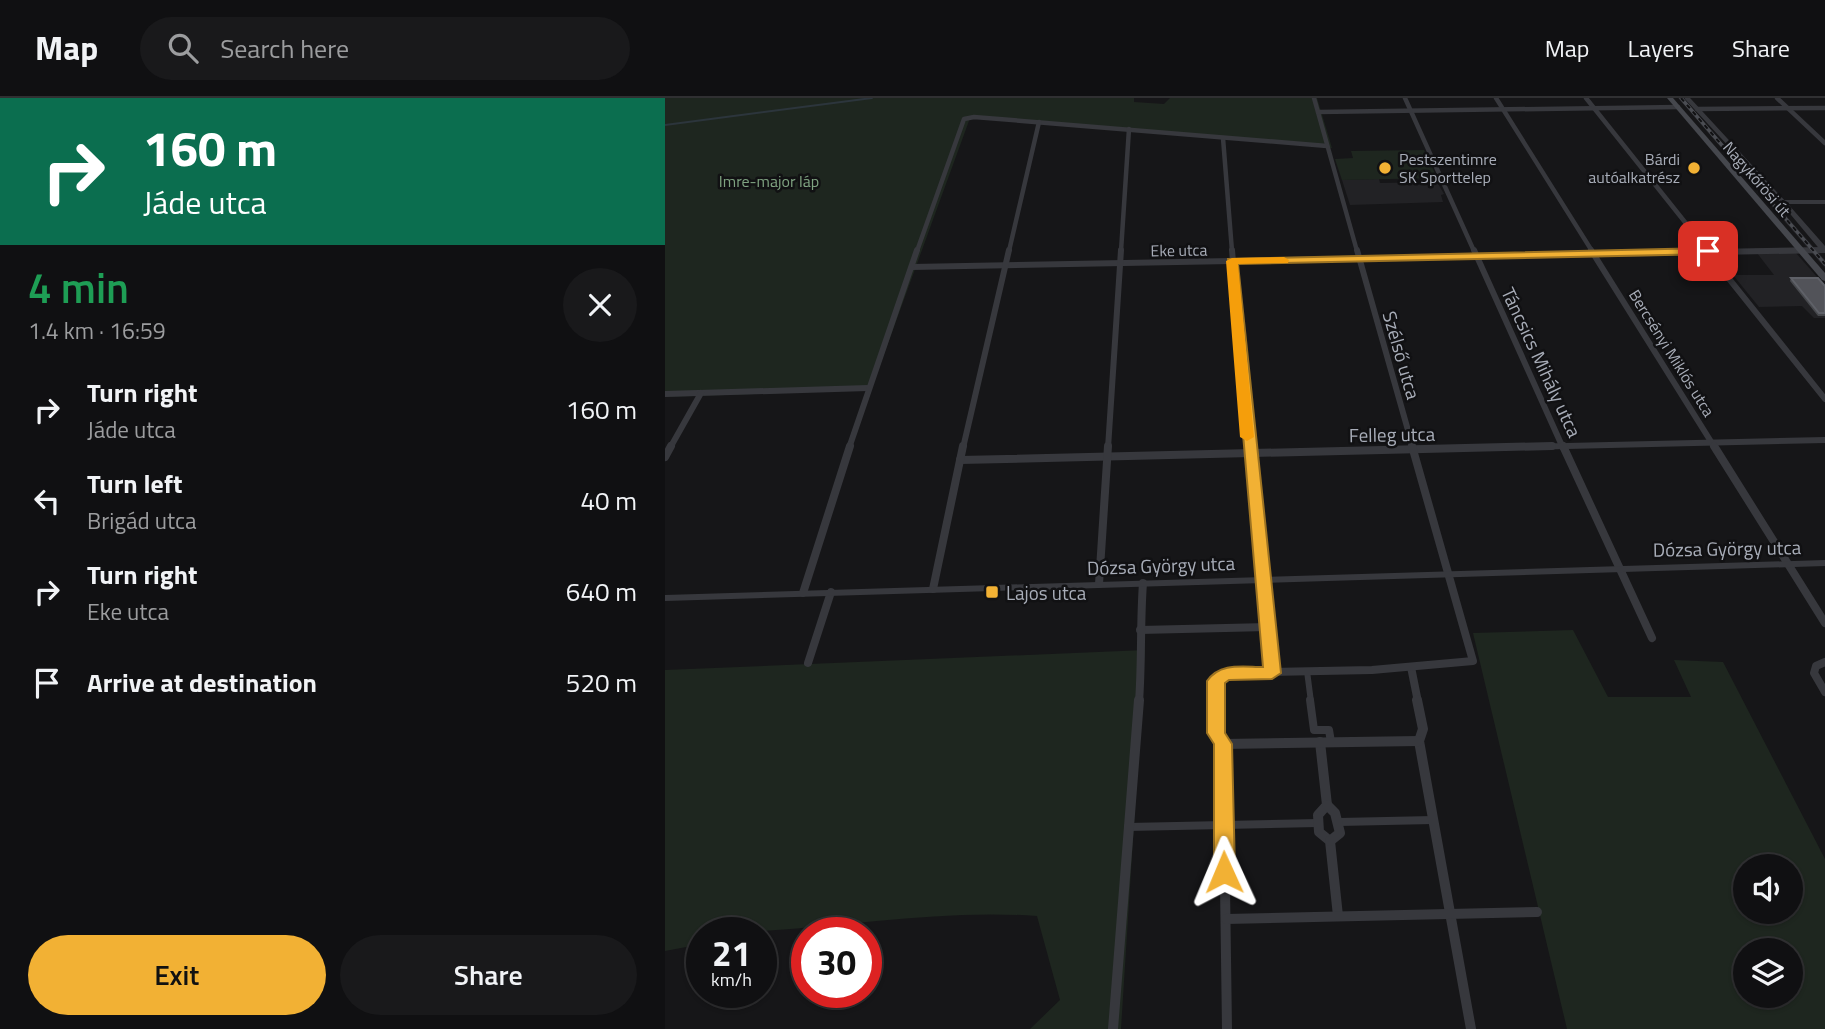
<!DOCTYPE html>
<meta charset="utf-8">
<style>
body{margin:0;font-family:"Titillium Web",sans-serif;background:#19191b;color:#f1f3f6;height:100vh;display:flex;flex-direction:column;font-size:26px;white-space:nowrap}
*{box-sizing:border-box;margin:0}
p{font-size:23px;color:#9c9d9f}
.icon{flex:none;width:38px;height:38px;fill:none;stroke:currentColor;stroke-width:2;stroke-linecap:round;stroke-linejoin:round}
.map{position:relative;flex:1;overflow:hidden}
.sheet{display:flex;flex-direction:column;background:#101012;width:665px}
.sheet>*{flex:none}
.hud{background:#0b6e4f;color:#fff;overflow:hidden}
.buttons{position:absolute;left:1068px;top:756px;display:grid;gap:14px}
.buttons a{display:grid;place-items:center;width:70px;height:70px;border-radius:50%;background:#101012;box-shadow:0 2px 5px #0004,0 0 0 2px #303032;font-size:35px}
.speed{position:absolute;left:21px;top:819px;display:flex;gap:14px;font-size:35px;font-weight:700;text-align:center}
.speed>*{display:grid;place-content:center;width:91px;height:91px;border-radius:50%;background:#101012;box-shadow:0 2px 5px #0004,0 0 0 2px #303032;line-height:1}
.speed small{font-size:18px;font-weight:400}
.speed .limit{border:10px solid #d22;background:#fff;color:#111}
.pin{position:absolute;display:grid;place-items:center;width:60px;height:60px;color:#fff;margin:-30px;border-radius:14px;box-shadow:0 4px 10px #0006}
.me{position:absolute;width:77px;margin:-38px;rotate:359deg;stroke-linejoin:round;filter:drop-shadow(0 0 5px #0008)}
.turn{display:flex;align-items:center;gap:24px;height:147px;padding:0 28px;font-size:32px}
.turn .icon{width:91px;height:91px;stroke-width:2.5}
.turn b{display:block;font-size:49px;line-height:60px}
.round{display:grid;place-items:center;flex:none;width:74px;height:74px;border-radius:37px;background:#19191b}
.headline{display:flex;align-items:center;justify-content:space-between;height:119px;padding:0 28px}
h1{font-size:42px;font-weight:600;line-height:52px;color:#1e9e55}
.primary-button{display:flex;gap:14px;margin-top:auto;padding:14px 28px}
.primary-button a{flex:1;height:80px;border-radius:42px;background:#f2b134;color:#111;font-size:28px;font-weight:600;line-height:80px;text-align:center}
.primary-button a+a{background:#19191b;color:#f1f3f6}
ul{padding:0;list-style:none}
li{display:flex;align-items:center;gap:21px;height:91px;padding:0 28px}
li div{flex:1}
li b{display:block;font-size:26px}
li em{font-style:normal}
header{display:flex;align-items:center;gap:42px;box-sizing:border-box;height:98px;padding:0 35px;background:#101012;border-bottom:2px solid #303032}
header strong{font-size:33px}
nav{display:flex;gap:38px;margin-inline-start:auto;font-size:24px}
.search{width:490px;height:63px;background:#19191b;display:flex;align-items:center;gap:18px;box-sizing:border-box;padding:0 24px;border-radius:38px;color:#9c9d9f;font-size:26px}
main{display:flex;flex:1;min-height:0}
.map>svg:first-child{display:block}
.built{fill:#222225}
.green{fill:#1e261f;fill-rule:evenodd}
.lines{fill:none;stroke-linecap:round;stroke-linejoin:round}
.stream{stroke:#2c353c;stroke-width:2}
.pedestrian-far1{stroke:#37383d;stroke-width:6}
.pedestrian{stroke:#37383d;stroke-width:8}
.minor-far3{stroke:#37383d;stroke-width:4.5}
.minor-far2{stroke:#37383d;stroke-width:6}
.minor-far1{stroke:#37383d;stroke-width:8}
.minor{stroke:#37383d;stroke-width:10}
.tertiary{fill:#37383d;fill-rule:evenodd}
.secondary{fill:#45474d;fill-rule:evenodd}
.rail-casing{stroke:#4a4c52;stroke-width:3.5}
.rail{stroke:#111113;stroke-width:2;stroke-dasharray:4.5;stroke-linecap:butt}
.wall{fill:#47494d}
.building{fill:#525359;stroke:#5f6168;stroke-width:2}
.route{fill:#f2b134;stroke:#9d7322;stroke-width:2}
.slow{fill:#f59e0b}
.poi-dot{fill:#f2b134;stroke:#111113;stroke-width:2.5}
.labels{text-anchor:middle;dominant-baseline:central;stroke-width:5;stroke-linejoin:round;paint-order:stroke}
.far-poi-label{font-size:16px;fill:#a8adb8;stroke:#111113;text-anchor:start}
.far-street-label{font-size:16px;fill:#a8adb8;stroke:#111113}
.far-park-label{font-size:16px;fill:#7fa381;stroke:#111113}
.street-label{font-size:19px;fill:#a8adb8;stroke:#111113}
.poi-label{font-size:19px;fill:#a8adb8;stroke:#111113;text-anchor:start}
</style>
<header>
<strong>Map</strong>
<div class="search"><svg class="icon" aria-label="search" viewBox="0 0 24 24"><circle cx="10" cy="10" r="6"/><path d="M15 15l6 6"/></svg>Search here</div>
<nav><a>Map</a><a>Layers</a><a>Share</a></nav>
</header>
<main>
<section class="sheet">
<div class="hud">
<div class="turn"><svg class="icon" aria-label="right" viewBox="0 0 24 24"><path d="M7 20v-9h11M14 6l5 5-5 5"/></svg><div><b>160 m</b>Jáde utca</div></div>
</div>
<div class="headline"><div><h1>4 min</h1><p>1.4 km · 16:59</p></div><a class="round"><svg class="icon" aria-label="close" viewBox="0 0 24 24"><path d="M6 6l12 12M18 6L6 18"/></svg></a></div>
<ul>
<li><svg class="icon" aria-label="right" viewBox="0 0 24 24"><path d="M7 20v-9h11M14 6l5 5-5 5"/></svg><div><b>Turn right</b><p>Jáde utca</p></div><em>160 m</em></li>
<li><svg class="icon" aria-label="left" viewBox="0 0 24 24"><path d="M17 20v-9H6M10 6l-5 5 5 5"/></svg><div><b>Turn left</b><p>Brigád utca</p></div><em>40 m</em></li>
<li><svg class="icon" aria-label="right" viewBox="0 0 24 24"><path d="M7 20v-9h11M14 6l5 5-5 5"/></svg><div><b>Turn right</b><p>Eke utca</p></div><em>640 m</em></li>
<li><svg class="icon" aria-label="arrive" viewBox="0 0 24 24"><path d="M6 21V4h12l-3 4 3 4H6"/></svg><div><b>Arrive at destination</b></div><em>520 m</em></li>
</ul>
<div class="primary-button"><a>Exit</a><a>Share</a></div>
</section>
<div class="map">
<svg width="1160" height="931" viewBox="0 0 1160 931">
<rect width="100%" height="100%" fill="#161618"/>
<g class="built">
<path d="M1013,0H1018L1160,162V170Z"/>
<path d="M714,81L715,85L772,84L779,96L776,97L778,104L685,107L677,82Z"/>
<path d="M1092,155H1131L1160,188V220H1149L1137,208L1094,209L1068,177H1109Z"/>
</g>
<g class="green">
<path d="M0,0H469V4L499,6L505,0H652L667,50L305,20L206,292L0,299Z"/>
<path d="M759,52L772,80L677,82L670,61L688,60L686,53Z"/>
<path d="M908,532L943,599H1026L1009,562L1058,564L1160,761V931H902L808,535ZM1080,768H1125V814H1080ZM1080,852H1125V898H1080Z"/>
<path d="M480,552L456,931H365L395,902L372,818C261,810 149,835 37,835V846L0,853V572Z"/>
</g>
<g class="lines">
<path class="stream" d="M0,27L207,0"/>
<path class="pedestrian-far1" d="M642,573L646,604"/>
<g class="pedestrian">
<path d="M645,602L649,632H664L666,644"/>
<path d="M674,724L768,722"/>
<path d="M463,729L653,725"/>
</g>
<g class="minor-far3">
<path d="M649,0L692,153"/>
<path d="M740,0L809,153"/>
<path d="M831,0L927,153"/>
<path d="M921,0L1043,153"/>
<path d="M1022,0L1118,104"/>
<path d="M1112,0L1160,45"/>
<path d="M1032,11L1160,10"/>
<path d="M653,14L1013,9"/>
<path d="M558,40L567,153"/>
<path d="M252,153L299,21L309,19L662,48"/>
<path d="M344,153L374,24"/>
<path d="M456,153L464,31"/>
<path d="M1090,153L1160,152"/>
</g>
<g class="minor-far2">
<path d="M567,152L584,350"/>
<path d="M692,152L748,350"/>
<path d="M809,152L898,350"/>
<path d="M926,152L1050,350"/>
<path d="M1041,152L1160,301"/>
<path d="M247,169L1160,152"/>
<path d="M0,296L203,290"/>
<path d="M5,350L36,295"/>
<path d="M184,350L252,152"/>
<path d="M298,350L344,152"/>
<path d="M443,350L456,152"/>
<path d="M811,350L1160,342"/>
</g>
<g class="minor-far1">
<path d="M583,348L600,481L607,575"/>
<path d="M898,348L987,540"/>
<path d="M1049,348L1160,525"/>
<path d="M0,359L6,348"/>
<path d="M295,362L887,348"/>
<path d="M434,486L443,348"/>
<path d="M268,491L298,348"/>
<path d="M138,495L185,348"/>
<path d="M475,532L603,529"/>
<path d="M1160,564L1151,568L1149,575L1160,594"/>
<path d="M143,565L166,494"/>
<path d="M746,569L753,604"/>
<path d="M474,604C477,564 475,525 478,485"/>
<path d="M551,604V583L560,575L707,572L808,563L747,348"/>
</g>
<g class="minor">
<path d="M551,602V635L558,646L562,931"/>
<path d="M752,602L758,631L754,643L806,931"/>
<path d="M655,644L662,707L653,717L654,734L665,743L673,818"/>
<path d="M558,646L754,643"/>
<path d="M662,707L670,715L675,735L665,743"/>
<path d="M561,821L872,814"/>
<path d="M448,931L474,602"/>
</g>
<g class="tertiary">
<path d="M1118,102H1160V106H1123L1160,148V154H1157L1116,105V103Z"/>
<path d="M1160,462V468L0,503V497Z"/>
</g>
<path class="secondary" d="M1002,0H1008L1160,175V183L1157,182Z"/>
<g class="rail-casing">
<path id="rail" d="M1016,0L1160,166"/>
</g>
<use href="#rail" class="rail"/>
</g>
<path class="wall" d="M1126,180L1160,188V218H1153L1125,183Z"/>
<path class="building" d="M1126,180H1153L1160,188V215H1154Z"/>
<path class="route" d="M1043,150L1049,153L1047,156L573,166L616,575L607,581L564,582L560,585V635L567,646L570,774L567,779L559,782L552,779L549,774V646L542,635V583C555,564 578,569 598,569L563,161Z"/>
<path class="slow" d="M619,159L624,162L623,165L573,166L589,339L582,343L575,339L561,163L567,160Z"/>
<g class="poi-dot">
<circle cx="720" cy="70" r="7"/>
<circle cx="1029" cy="70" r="7"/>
<rect x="320" y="487" width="14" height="14" rx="3.5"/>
</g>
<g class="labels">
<g class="far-poi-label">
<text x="734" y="61">Pestszentimre<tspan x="734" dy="18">SK Sporttelep</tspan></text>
<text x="1015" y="61" text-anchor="end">Bárdi<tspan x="1015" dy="18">autóalkatrész</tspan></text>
</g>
<g class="far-street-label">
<text transform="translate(1092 81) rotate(49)">Nagykőrösi út</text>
<text transform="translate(514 152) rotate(-1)">Eke utca</text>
<text transform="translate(1007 255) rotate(58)">Bercsényi Miklós utca</text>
</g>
<g class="far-park-label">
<text x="104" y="83">Imre-major láp</text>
</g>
<g class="street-label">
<text transform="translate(737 257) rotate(74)">Szélső utca</text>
<text transform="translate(877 264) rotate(65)">Táncsics Mihály utca</text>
<text transform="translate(727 336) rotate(-1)">Felleg utca</text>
<text transform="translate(1062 450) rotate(-1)">Dózsa György utca</text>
<text transform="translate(496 467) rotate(-2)">Dózsa György utca</text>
</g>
<g class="poi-label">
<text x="341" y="494">Lajos utca</text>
</g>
</g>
</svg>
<div class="buttons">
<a><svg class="icon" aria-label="sound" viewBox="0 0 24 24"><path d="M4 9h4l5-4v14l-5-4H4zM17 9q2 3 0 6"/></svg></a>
<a><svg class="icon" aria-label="layers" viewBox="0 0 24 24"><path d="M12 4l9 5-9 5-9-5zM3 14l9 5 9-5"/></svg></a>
</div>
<div class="speed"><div>21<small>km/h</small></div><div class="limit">30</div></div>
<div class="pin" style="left:1043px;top:153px;background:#d93025"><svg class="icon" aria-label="arrive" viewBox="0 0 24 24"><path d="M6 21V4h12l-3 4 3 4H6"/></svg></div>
<svg class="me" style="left:559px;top:774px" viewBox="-20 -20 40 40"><path d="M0-17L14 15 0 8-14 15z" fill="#f2b134" stroke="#fff" stroke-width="4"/></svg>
</div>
</main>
